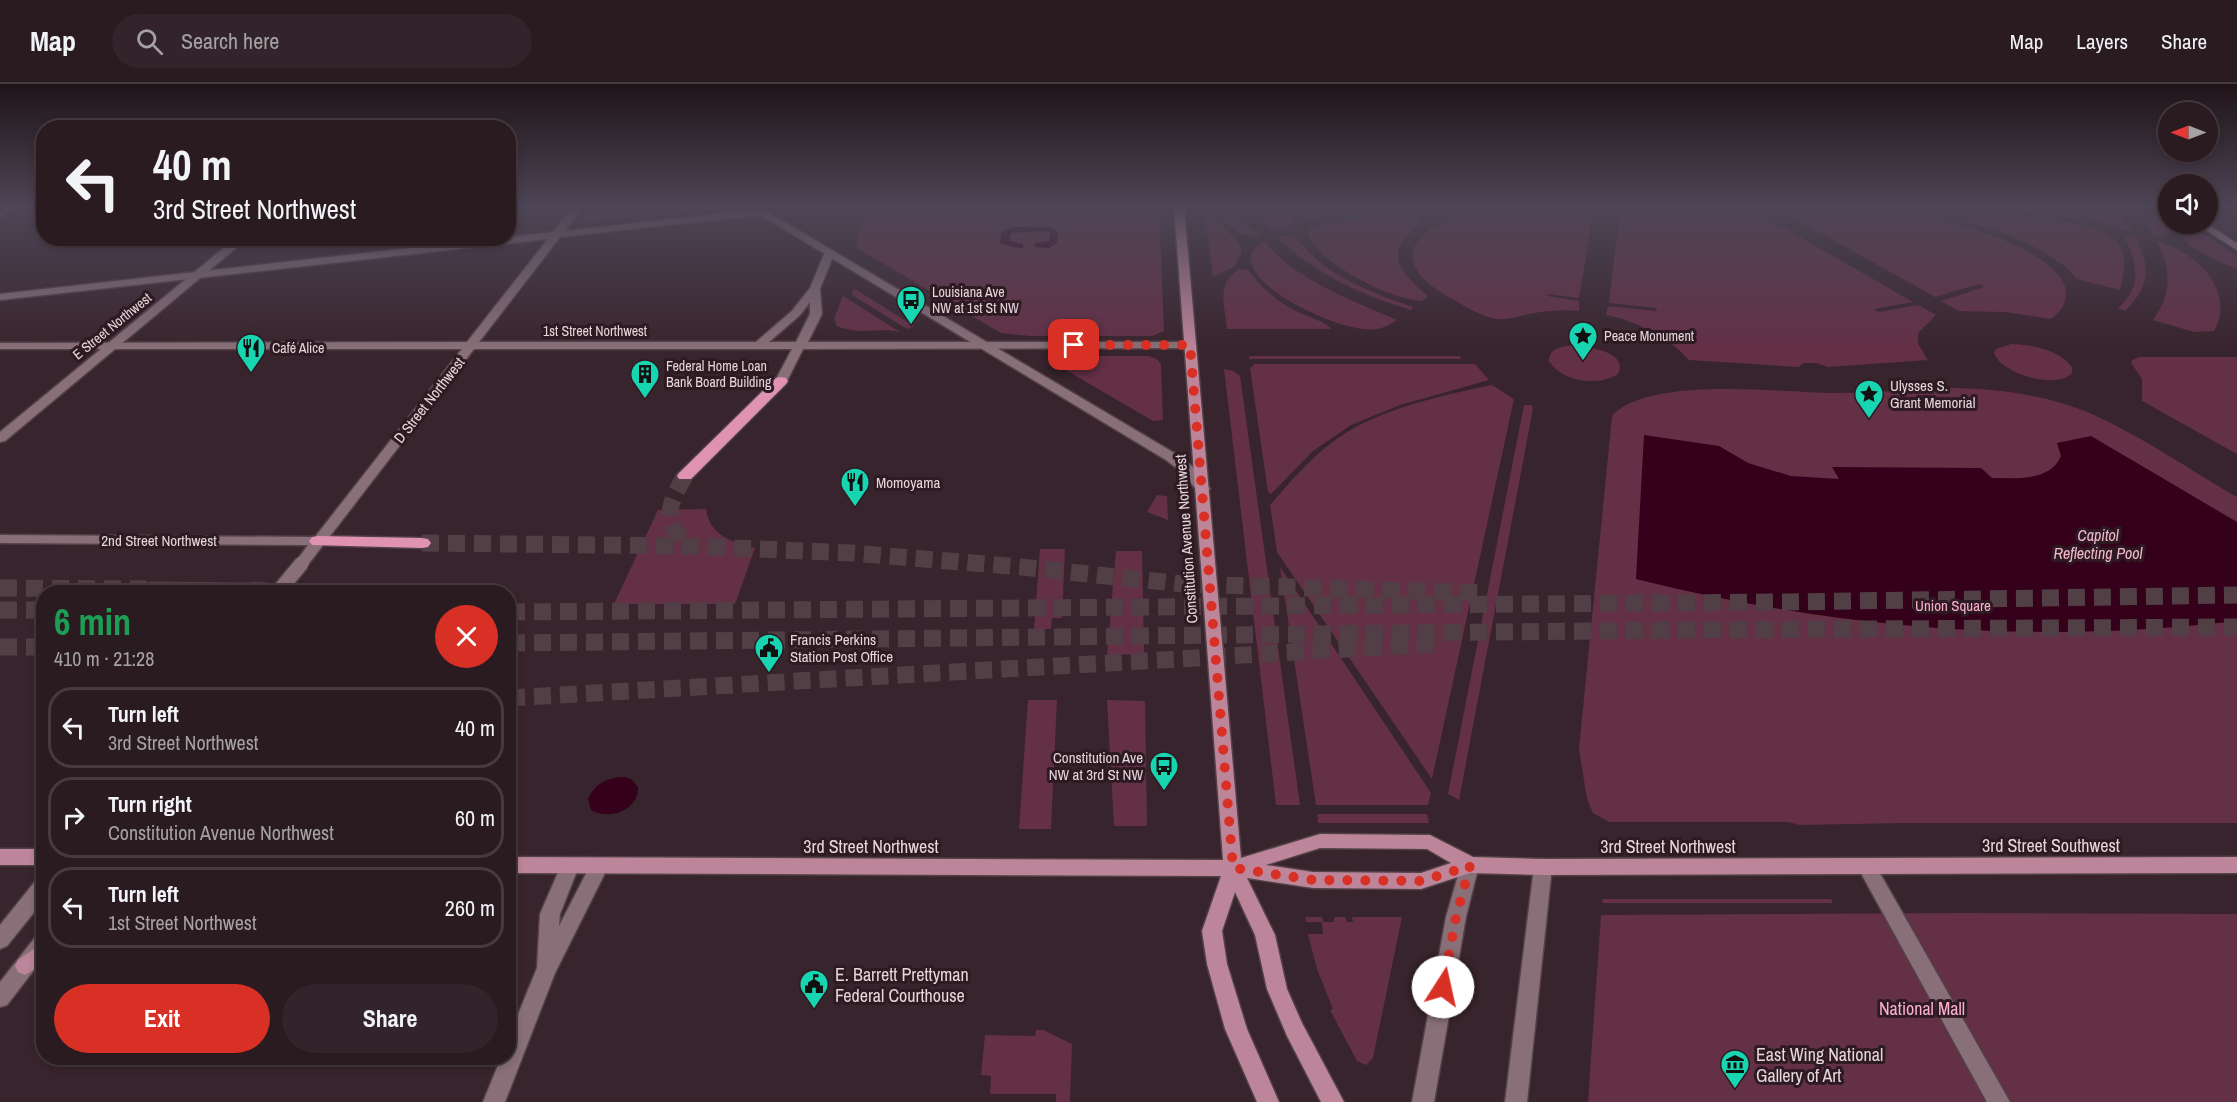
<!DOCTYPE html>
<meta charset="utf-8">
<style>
body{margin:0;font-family:"Archivo Narrow",sans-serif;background:#32242a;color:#f1f3f6;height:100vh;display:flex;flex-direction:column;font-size:22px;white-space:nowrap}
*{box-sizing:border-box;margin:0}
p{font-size:20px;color:#a5a1a5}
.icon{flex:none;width:33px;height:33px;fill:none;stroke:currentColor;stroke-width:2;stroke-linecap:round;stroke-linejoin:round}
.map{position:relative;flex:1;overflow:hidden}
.details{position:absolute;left:36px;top:501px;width:480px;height:480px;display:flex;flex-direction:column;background:#2a1b21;border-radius:24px;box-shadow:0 3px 9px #0003,0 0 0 2px #46393f}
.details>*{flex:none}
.hud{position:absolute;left:36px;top:36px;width:480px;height:126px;border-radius:24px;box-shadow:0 3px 9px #0003,0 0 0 2px #46393f;background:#2a1b21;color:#f1f3f6;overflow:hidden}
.needle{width:39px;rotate:270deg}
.controls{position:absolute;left:2158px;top:18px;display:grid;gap:12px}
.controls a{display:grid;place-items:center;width:60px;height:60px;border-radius:50%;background:#2a1b21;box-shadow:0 3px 9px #0003,0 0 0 2px #46393f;font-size:30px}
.pin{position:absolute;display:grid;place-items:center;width:51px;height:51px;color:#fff;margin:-26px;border-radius:12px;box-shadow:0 3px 9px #0006}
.me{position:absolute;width:66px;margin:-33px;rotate:10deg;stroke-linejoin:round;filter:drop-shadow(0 0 4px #0008)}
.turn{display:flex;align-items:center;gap:21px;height:126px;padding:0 18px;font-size:27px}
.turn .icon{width:78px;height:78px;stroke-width:2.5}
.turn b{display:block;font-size:42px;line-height:51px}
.round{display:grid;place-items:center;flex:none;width:63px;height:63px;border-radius:32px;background:#32242a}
.overview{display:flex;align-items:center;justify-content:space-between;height:102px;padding:0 18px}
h1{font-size:36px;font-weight:700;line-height:45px;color:#1e9e55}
.button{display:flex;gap:12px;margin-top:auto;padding:12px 18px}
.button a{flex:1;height:69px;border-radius:36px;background:#d93025;color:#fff;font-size:24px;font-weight:700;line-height:69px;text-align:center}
.button a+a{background:#32242a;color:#f1f3f6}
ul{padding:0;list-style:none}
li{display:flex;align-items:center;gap:18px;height:81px;margin:0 12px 9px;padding:0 6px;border:3px solid #46393f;border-radius:24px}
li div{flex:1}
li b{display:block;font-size:22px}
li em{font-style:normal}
header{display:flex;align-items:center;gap:36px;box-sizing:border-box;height:84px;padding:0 30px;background:#2a1b21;border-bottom:2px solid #46393f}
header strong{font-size:28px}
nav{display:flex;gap:33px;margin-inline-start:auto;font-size:21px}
.search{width:420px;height:54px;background:#32242a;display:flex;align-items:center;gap:15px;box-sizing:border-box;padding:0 21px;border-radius:33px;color:#a5a1a5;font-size:22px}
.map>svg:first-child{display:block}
.green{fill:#643046}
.water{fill:#34001a}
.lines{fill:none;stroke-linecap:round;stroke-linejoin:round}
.motorway-tunnel{stroke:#523f46;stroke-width:17;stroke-dasharray:17 9;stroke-linecap:butt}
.tertiary-casing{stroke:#524147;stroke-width:3}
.secondary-casing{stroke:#524147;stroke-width:3}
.primary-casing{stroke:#524147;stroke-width:3}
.motorway-casing{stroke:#524147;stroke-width:3}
.tertiary{fill:#886f78;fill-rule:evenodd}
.secondary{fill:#886f78;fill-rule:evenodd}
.primary{fill:#bc859a;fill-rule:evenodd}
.motorway{fill:#df93b0;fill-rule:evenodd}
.tertiary-bridge-casing{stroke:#524147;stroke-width:17;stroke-linecap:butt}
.tertiary-bridge{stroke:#886f78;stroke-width:14}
.route{stroke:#d93025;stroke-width:10;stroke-dasharray:0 18}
.labels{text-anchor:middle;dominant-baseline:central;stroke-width:6;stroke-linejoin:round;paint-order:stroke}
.far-poi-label{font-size:14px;fill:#e4d6da;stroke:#2e1a22;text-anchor:start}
.far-street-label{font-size:14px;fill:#e4d6da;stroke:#2e1a22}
.poi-label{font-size:15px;fill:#e4d6da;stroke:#2e1a22;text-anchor:start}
.street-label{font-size:15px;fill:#e4d6da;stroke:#2e1a22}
.park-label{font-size:15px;fill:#fdafcc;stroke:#2e1a22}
.water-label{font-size:16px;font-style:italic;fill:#f4b9ce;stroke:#2e1a22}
.near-street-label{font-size:18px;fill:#e4d6da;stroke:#2e1a22}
.near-poi-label{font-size:18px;fill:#e4d6da;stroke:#2e1a22;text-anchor:start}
.near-park-label{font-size:18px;fill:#fdafcc;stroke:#2e1a22}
</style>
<header>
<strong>Map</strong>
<div class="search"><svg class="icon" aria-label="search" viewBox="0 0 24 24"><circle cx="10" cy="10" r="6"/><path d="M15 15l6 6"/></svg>Search here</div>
<nav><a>Map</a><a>Layers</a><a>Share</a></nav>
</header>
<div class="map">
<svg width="2237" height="1018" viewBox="0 0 2237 1018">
<rect width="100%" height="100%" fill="#38242c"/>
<g class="green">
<path d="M590,123H718L708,127L582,139L580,136Z"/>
<path d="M874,123H1159L1164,247L1152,252H1030L1001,249L857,164C855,153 863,128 874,123Z"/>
<path d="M1255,123H1296C1297,138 1287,145 1274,148Z"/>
<path d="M1305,123H1341L1358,128L1331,132L1327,129L1324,130L1326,133L1307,137L1304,136L1306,126L1312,127V124Z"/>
<path d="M1481,123H1594L1579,214L1548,210L1547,212L1579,217V227C1564,225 1544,227 1529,230C1519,232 1508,236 1498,235C1483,234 1465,222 1452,215C1376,173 1423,140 1481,123Z"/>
<path d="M1620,123H1748L1913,218L1874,225L1878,228L1918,221L1936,231L1918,249V260L1928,276L1828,283L1816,279H1804L1799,283L1689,276C1670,254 1634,236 1606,231L1608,222L1657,227L1656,224L1609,219Z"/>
<path d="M1774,123C1810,123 1847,121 1883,123C1919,126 2081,166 2065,217C2063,225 2057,230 2051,235L2005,228L1959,227L1941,217L1984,203L1979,200L1935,213Z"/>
<path d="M2028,123H2062L2083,136L2017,128Z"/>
<path d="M2071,123H2114L2133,148L2099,138Z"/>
<path d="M1215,127C1217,146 1239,150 1242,168L1234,183L1213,193L1205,128Z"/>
<path d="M1222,128L1242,138L1261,152C1244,153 1225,146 1222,128Z"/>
<path d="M2153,129L2171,144L2169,150L2154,152L2149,140Z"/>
<path d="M1386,132L1417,133L1422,138C1383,165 1396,186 1428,212L1422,217C1390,215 1320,181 1308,150L1311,144L1321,139Z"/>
<path d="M1989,133C2021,134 2092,132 2116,157C2128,170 2124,190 2120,206L2077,195L2066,183L2041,166L2006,150L1973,140L1966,134Z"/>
<path d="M2174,140H2188L2237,172V185L2215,176L2189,161Z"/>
<path d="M1288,152L1294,153C1305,163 1314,174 1326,183C1352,201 1383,213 1413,223L1411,226C1362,211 1313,190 1278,153Z"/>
<path d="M2128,152L2136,153C2151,186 2150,201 2125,227L2118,224C2142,204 2138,179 2125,154Z"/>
<path d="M1265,157C1292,195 1356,218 1397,236C1391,240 1384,244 1377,245C1343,253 1207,187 1265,157Z"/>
<path d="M2156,157C2194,166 2237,206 2214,247L2194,248L2153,236C2172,210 2172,185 2156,157Z"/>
<path d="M1240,185L1248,186C1261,203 1275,216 1294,226C1304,232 1324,236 1331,245H1227C1225,222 1215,198 1240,185Z"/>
<path d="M855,205L914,242L907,245L852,211V207Z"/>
<path d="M843,212L900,248C875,243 863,252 837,242L834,235Z"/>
<path d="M2011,260C2033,261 2058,265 2072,283V289C2057,306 2001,290 1994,269L1996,265Z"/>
<path d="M1566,262C1581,261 1630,266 1618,290C1598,303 1562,298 1549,277C1549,266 1557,264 1566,262Z"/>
<path d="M1055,272H1148L1157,275L1161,280L1163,336L1153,337L1052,278L1051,274Z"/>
<path d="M1249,272H1460L1461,275H1249Z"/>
<path d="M2139,273H2237V370L2142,317V295L2131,279L2132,276Z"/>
<path d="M1255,280H1475L1489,296L1400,321L1351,341L1313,367L1271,410L1268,408L1250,284Z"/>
<path d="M1224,285L1234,287L1240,292L1300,721H1276Z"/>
<path d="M1492,301L1514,315L1432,695L1277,468L1270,421C1287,402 1304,381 1325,364C1370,326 1436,313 1492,301Z"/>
<path d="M1946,304C1996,304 2049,311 2094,331C2143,353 2190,386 2237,413V739H1906L1800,741L1788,738H1609L1593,729L1587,715L1579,665L1612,332C1649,291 1783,309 1836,309C1873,309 1910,306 1946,304Z"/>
<path d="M1524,321H1532L1533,325L1459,716L1448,710Z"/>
<path d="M1157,411L1167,412L1168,436L1147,428Z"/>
<path d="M706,425C709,451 733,459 755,464L735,520H614L658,426Z"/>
<path d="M1040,465H1065L1062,534H1052L1051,545H1034Z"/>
<path d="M1116,467H1142L1144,570L1107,571Z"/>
<path d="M1280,483L1431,709L1428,721H1316Z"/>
<path d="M1028,616H1057L1051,745H1019Z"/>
<path d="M1107,616L1145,617L1147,742H1114Z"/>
<path d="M1317,730H1427L1429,739H1318Z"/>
<path d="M1603,815H1831L1833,819H1602Z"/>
<path d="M1963,829L2237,830V1018H1588L1601,831Z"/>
<path d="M1305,833H1322L1323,838H1334V833H1345L1347,838H1353L1352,833H1402L1373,974L1366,981L1357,977L1330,926L1333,925L1317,885L1308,850H1323L1322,838H1306Z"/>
<path d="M1036,946H1043L1072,960L1070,1018H1056V1010H990L991,992L981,991L985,951L1035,952Z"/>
</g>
<g class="water">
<path d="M1012,143H1049L1058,147L1057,159L1049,164L1035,163V159L1049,157L1050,149L1046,147L1011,149L1010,157L1023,160V164L1012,163L1000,159L1001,148Z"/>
<path d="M1644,351L1719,362L1748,379L1791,392L1839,395L1832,383L1981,384L1992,394C2015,394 2050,398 2061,372L2057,359L2091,352L2237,438V537C2033,561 1836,545 1636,495Z"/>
<path d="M624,693L631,695L638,703C639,726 609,737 591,726L588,715C594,700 608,693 624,693Z"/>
</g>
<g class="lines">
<g class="motorway-tunnel">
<path d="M685,392C668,421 661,437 688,462"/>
<path d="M422,459L688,462L852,469L1021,483L1183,500L1483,509"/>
<path d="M0,504L151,505"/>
<path d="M251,506L282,508"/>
<path d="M0,526H44"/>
<path d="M508,528L1785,518L2237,511"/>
<path d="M508,559L1675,546L2237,543"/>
<path d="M0,563H44"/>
<path d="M508,614L1434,560"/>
</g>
<g class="tertiary-casing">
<g id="tertiary">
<path d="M4,123H16L0,133V126Z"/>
<path d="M573,123H583L565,147L760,125L765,128L760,131L560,153L479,258H756L792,227L810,204L824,170L829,167L834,170L820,205L822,230L808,258H1190L1196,261L1190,264L803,265L787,297L781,301L775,297L792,265H474L307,482H297L295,479L308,461L0,459V451L315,453L462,265H0V259L467,258L548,155L0,216V210L553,148ZM810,218V230L796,258H769L800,231Z"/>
<path d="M570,774L577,777L579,782L560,830L559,842L592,778L599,775L606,778L608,783L555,889L505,1018H483L501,974H508V955L537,884L540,830L563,777Z"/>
<path d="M1866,774L1873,777L2010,1018H1987L1857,782L1859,777Z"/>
<path d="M44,793V816L7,862L0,865V841L37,795Z"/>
<path d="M44,849V873L7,921L0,923V898L37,851Z"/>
</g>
</g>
<g class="secondary-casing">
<g id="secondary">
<path d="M747,123H759L1176,370L1193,383L1210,405L1203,409L1198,408L1183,389L1166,376Z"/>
<path d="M236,154H248L5,357L0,358V348Z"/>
<path d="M1470,773L1477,776L1479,781L1466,833L1434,1018H1412L1446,833L1461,781L1463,776Z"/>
<path d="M1543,775L1550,778L1552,783L1527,1018H1505L1534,783L1536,778Z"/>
</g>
</g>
<g class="primary-casing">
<g id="primary">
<path d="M1174,123H1184L1241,774L1320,750L1430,751L1473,773L1543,775L2237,773V789L1543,791L1470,789L1421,805L1313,804L1247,794L1275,851L1287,905L1302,939L1344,1018H1321L1287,952L1267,905L1255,851L1235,808L1222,847L1227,880L1247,945L1279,1018H1257L1225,945L1207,880L1202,847L1221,792L508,789V773L1223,776ZM1320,764L1427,765L1451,779L1421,789L1313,788L1266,781Z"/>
<path d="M2196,140H2207L2237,159V166Z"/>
<rect x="0" y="765" width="44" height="16"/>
<path d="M44,858V879L25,891L18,888L15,882L18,876Z"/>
</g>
</g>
<g class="motorway-casing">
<g id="motorway">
<path d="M781,293L786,294L788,297L786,300L691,395H679L677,392L679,389L776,294Z"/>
<path d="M318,452L422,454L428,455L431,459L428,463L422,464L312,461L309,457L312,453Z"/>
<path d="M151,499L251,500L257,502L260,506L258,508H144L142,505L145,501Z"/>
</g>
</g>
<use href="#tertiary" class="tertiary"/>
<use href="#secondary" class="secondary"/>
<use href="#primary" class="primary"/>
<use href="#motorway" class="motorway"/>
<g class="tertiary-bridge-casing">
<path id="tertiary-bridge" d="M278,508L302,479"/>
</g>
<use href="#tertiary-bridge" class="tertiary-bridge"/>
</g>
<linearGradient id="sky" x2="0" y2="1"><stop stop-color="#1f1418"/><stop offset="0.46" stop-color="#4d4556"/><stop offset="1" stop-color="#4d4556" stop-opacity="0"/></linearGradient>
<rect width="2237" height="266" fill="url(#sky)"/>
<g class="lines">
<path class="route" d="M1074,261H1190L1233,784L1313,796L1421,797L1470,782L1456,833L1443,903"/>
</g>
<defs>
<g id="bus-pin" transform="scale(1.5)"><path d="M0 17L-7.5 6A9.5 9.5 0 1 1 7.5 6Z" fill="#18d5b2" stroke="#2e1a22"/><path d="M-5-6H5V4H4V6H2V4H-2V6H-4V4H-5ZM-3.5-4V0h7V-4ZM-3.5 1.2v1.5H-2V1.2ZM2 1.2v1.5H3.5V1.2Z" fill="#111"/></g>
<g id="sight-pin" transform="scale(1.5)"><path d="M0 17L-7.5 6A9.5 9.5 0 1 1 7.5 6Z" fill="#18d5b2" stroke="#2e1a22"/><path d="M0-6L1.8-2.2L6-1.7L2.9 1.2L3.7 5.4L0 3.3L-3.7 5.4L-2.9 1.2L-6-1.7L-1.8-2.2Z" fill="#111"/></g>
<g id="restaurant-pin" transform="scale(1.5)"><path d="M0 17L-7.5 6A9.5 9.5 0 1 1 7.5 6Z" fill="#18d5b2" stroke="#2e1a22"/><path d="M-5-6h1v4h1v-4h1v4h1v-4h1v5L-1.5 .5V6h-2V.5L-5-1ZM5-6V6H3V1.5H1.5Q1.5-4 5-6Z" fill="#111"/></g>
<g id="building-pin" transform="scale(1.5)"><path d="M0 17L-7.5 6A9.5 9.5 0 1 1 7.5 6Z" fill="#18d5b2" stroke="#2e1a22"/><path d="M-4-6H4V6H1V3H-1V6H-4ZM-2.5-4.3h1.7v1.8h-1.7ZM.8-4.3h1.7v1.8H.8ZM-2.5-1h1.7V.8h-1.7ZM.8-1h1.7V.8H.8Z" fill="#111"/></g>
<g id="civic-pin" transform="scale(1.5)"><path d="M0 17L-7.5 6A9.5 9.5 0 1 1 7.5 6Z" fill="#18d5b2" stroke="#2e1a22"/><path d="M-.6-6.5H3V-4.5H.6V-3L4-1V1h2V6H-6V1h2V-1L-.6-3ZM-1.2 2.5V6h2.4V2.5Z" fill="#111"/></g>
<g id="museum-pin" transform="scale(1.5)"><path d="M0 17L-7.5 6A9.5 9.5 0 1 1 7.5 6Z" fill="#18d5b2" stroke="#2e1a22"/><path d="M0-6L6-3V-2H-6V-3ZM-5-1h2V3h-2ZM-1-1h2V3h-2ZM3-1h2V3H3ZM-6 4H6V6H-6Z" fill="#111"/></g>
</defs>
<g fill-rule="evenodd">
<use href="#bus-pin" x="911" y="216"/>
<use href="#sight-pin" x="1583" y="252"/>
<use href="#restaurant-pin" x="251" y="264"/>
<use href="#building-pin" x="645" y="290"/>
<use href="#sight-pin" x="1869" y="310"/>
<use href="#restaurant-pin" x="855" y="398"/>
<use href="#civic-pin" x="769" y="564"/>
<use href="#bus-pin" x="1164" y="682"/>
<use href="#civic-pin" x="814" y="900"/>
<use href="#museum-pin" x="1735" y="980"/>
</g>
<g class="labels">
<g class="far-poi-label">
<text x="932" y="208">Louisiana Ave<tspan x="932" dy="16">NW at 1st St NW</tspan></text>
<text x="1604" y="252">Peace Monument</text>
<text x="272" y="264">Café Alice</text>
<text x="666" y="282">Federal Home Loan<tspan x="666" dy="16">Bank Board Building</tspan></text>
</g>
<g class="far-street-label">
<text transform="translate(112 242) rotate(-39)">E Street Northwest</text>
<text x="595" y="247">1st Street Northwest</text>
</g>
<g class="poi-label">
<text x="1890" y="301">Ulysses S.<tspan x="1890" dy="17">Grant Memorial</tspan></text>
<text x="876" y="398">Momoyama</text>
<text x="790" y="555">Francis Perkins<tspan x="790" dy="17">Station Post Office</tspan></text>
<text x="1143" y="673" text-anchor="end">Constitution Ave<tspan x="1143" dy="17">NW at 3rd St NW</tspan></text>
</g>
<g class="street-label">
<text transform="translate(429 316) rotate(-52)">D Street Northwest</text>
<text transform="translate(1186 455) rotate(-94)">Constitution Avenue Northwest</text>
<text x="159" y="456">2nd Street Northwest</text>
</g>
<g class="park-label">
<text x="1953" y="521">Union Square</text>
</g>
<g class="water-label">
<text x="2098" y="451">Capitol<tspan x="2098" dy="18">Reflecting Pool</tspan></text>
</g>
<g class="near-street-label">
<text x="2051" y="761">3rd Street Southwest</text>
<text x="871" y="762">3rd Street Northwest</text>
<text x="1668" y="762">3rd Street Northwest</text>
</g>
<g class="near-poi-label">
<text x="835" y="890">E. Barrett Prettyman<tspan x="835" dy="21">Federal Courthouse</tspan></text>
<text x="1756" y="970">East Wing National<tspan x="1756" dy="21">Gallery of Art</tspan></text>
</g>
<g class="near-park-label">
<text x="1922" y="924">National Mall</text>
</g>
</g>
</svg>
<div class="controls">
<a><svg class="needle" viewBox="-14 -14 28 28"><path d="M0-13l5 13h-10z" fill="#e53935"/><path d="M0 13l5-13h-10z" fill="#a5a1a5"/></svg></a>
<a><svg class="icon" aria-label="sound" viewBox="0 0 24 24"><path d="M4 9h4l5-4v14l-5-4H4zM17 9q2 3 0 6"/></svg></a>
</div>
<div class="pin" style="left:1074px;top:261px;background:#d93025"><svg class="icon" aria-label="arrive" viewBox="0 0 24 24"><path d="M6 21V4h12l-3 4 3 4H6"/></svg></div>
<svg class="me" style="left:1443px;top:903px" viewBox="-20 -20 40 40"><circle r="19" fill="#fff"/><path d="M0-13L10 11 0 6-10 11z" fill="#d93025"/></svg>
<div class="hud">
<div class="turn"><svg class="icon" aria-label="left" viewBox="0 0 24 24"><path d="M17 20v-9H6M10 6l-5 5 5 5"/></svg><div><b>40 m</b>3rd Street Northwest</div></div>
</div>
<section class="details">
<div class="overview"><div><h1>6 min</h1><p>410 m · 21:28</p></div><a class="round" style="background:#d93025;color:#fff"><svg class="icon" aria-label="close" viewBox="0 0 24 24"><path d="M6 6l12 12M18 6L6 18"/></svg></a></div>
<ul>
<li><svg class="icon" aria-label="left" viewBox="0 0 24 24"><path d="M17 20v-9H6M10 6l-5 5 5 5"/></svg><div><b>Turn left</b><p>3rd Street Northwest</p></div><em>40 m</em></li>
<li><svg class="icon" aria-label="right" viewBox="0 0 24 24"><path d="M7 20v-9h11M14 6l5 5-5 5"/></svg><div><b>Turn right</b><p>Constitution Avenue Northwest</p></div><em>60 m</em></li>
<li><svg class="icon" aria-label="left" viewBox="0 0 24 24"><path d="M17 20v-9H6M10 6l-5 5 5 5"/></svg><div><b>Turn left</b><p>1st Street Northwest</p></div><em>260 m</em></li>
</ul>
<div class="button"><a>Exit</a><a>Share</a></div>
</section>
</div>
